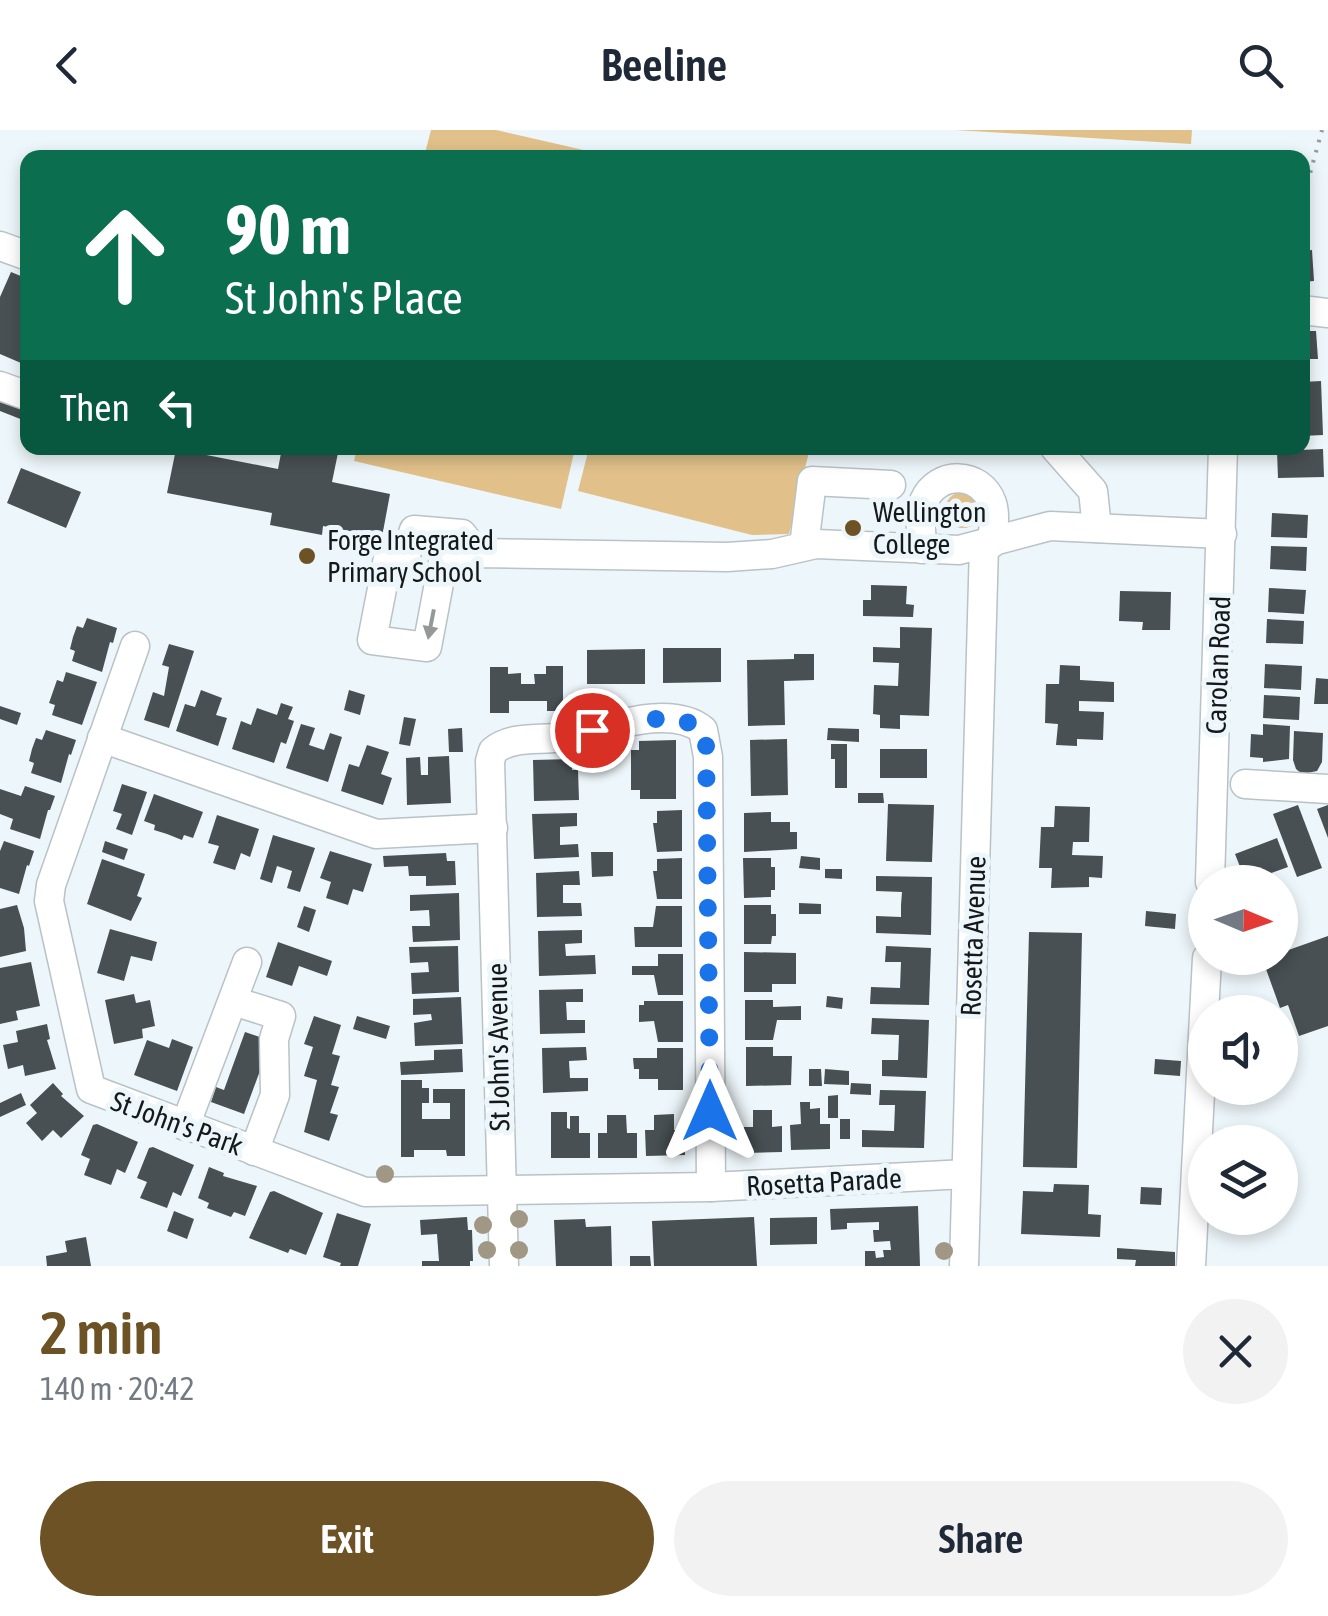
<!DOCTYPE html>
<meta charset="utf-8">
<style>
body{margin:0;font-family:"Asap Condensed",sans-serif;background:#f2f2f3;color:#1f2937;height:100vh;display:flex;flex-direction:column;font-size:38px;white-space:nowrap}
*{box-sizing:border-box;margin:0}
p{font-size:32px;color:#747a83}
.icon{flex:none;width:55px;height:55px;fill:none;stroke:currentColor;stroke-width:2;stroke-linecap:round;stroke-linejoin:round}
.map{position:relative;height:1136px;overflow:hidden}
.details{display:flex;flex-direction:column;background:#fff;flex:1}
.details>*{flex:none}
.top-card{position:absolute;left:20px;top:20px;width:1290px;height:305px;border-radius:20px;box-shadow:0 5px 15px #0003;background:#0b6e4f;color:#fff;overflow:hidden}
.needle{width:65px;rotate:92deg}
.controls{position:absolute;left:1188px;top:735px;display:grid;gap:20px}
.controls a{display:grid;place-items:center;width:110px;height:110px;border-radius:50%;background:#fff;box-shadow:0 5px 15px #0003;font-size:50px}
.pin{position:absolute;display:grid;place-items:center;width:85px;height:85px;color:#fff;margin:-42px;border:5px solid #fff;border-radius:50%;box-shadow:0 2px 10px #0007}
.me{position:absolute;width:110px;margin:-55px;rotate:0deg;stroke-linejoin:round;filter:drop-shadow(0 0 8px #0008)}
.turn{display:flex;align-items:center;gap:35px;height:210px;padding:0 40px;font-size:45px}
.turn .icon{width:130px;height:130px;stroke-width:2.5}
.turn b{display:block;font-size:70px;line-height:85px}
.then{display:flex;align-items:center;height:95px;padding:0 40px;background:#0003;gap:20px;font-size:38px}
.round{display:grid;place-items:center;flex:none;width:105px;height:105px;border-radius:52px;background:#f2f2f3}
.overview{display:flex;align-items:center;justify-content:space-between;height:170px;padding:0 40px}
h1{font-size:60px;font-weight:600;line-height:75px;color:#6c5224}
.primary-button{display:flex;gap:20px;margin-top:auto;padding:20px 40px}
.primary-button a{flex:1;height:115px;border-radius:60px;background:#6c5224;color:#fff;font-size:40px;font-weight:600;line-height:115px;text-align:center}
.primary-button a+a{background:#f2f2f3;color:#1f2937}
header{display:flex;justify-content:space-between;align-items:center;height:130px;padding:0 40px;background:#fff;font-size:45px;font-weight:600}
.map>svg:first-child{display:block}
.green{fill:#e1c089}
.building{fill:#485053}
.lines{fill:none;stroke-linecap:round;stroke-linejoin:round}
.minor-casing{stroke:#b9c2c6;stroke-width:31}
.path{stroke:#949a9d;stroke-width:4;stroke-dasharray:2.5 8;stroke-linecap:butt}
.minor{stroke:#fff;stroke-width:28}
.tree{fill:#a09784}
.oneway{fill:#969898}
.route{stroke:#1a73e8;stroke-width:18;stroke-dasharray:0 32.4}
.poi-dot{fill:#6c5224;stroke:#edf6fa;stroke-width:4}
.labels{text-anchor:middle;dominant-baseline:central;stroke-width:10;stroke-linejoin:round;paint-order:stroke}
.poi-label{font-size:28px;fill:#16191b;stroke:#edf6fa;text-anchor:start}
.street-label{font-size:28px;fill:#16191b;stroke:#edf6fa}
</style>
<header><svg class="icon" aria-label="back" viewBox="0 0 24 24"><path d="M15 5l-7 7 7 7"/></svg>Beeline<svg class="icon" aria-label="search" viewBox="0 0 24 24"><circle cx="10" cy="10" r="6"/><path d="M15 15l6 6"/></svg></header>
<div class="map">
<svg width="1328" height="1136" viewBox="0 0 1328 1136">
<rect width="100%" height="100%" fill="#edf6fa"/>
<g class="green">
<path d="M431,0H496L614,27H424Z"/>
<path d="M955,0H1192L1191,14Z"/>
<path d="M357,318H575L561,379L354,331Z"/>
<path d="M589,318H810L789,404L752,405L578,361Z"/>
<circle cx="963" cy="380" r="18"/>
</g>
<g class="building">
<path d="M1312,120L1314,151L1302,152V121Z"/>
<path d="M11,142L28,149V236L0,224V167Z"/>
<path d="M1302,201H1316L1318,229H1302Z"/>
<path d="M1321,251L1323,305L1302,306V252Z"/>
<path d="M0,261L28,269V292L0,281Z"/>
<path d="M282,318H339L332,352L390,364L382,407L323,396L322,405L270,395L272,383L167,363L176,319L278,339Z"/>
<path d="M1323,319L1324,347L1278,348L1277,321Z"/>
<path d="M21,338L81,362L66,398L7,373Z"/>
<path d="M1272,383L1308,385L1307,408L1271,407Z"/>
<path d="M1271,416L1307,417L1306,441L1270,439Z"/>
<path d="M871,455L907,456L906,474L914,475L913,487L863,486V470H871Z"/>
<path d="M1269,458L1306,460L1304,484L1268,482Z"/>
<path d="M1120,461L1171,462L1170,500H1142L1143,492L1119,491Z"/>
<path d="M87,488L117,498L113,513L110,512L102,542L72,531L75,521L70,519L73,507L77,496L83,498Z"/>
<path d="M1267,489L1304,491L1303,514L1266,513Z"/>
<path d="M900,497L932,498L929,586L900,585V599L880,598V585L873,584L874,555L898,556L899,533L873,532V517L900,518Z"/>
<path d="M169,514L194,521L169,598L144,590L153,562L164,566L169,537L162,535Z"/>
<path d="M663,518H721V552L663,553Z"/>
<path d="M645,519V554H587V520Z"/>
<path d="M794,524H814V550L784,551L785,595L748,596L747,530L794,529Z"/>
<path d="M1265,534L1302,536L1301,560L1264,558Z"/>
<path d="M1060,535L1080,536V550L1114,552V572L1079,571V581L1104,582L1103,610L1077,609V616L1056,615L1058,594L1045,593L1046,554H1059Z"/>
<path d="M546,536H563V581H547V571H509V583H490V537H508V544L521,543V554H535L534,544H546Z"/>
<path d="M66,542L97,552L82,595L52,585L55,575L49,573L57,550L63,552Z"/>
<path d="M1316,548L1328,549V574H1314Z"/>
<path d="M201,560L222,568L216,585L227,588L218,616L176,601L185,574L195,577Z"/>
<path d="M349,560L365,565L360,585L344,580Z"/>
<path d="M1264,565L1300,567L1299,590L1263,588Z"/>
<path d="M281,573L293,577L288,589L294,591L286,614L281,612L274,633L232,619L241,591L251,595L257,578L277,585Z"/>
<path d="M0,576L21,583L17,595L0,589Z"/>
<path d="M404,587L416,589L410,616L399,614Z"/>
<path d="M301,594L315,598L309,615L324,620L330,603L342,607L328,652L286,638Z"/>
<path d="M1263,594L1290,596L1289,629L1263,632V628L1250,627L1251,604L1263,605Z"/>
<path d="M462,598L463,622H449L448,599Z"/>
<path d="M828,598L859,599V612L827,610Z"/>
<path d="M46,600L76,610L71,625L69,624L61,653L31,643L34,633L29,631L32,619L36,608L42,610Z"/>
<path d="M1294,601L1323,603L1322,632L1317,641L1302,644L1296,639L1293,630Z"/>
<path d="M787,609L788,665L751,666L750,610Z"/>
<path d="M676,610V669H640V660H631V620H639V611Z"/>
<path d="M831,614H847V658H835V629H831Z"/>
<path d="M367,615L389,622L381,644L392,648L383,675L341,661L349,634L359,637Z"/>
<rect x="880" y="619" width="47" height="29"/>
<path d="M449,626L451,673L407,675L406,628L420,627L421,645H428V627Z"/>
<path d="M572,629V640H578L579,670L534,671L533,630Z"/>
<path d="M122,654L147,662L132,705L116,699L122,684L113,681Z"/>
<path d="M25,656L55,666L50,680H48L40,709L10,699L13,689L0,684V659L21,666Z"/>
<path d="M858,663H883L884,673H858Z"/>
<path d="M154,664L203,682L193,708L184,705L182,710L167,704L154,700L155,695L144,691Z"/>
<path d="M888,674L934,675L932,732L886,731Z"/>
<path d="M1298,675L1322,738L1297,747L1273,684Z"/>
<path d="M1328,675V708L1317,679Z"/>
<path d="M1055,676L1090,677L1089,712H1073L1072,725L1103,726L1102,748L1089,747V757L1051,758L1052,738H1039L1041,697H1054Z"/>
<path d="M682,680V721L657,722L653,693H657V681Z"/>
<path d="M771,682V692H790V702H797V719L744,722V683Z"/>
<path d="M577,683V696L560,697V715L578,714L579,727L534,729L532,684Z"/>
<path d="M217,685L259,699L250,727L241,723L235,740L213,733L219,716L208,713Z"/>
<path d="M273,705L315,718L300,762L287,758L292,741L277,736L272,753L260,749Z"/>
<path d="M1277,708L1288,737L1246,752L1235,724Z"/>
<path d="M4,711L34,721L29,736L27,735L19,764L0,758V721Z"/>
<path d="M105,711L128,719L124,730L102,722Z"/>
<path d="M330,721L372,734L363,762L353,759L348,775L326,768L331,752L320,748Z"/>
<path d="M591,722H613V746L592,747Z"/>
<path d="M446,723L447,731H455L456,755L426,756V746H409L408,736L384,737L383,726Z"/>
<path d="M801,726L820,728V740L799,738Z"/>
<path d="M682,728V769H657L653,741H657V729Z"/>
<path d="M743,728H771V737H775V760H771V767L744,768Z"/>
<path d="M102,729L145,744L137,766L142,768L131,791L87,774Z"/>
<path d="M825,739H842V749L825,748Z"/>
<path d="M579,741L580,755H563V773H581L582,786L537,787L536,743Z"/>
<path d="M876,746L932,747L931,805L876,803V786L901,787V775L902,762L876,761Z"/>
<path d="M459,763L460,810L413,812L412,796H430L429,780L410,781V765Z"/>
<path d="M799,773L821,774V784H799Z"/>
<path d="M17,775L24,798L26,821L0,827V779Z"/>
<path d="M744,775H771V784H776V806H772L771,814H744Z"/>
<path d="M304,776L316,780L309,802L297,797Z"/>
<path d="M656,776H682V817H635L634,797H653Z"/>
<path d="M1146,781L1176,784L1175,799L1145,796Z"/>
<path d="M110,799L157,812L152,831L131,826L124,851L97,843Z"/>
<path d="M582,800V813L565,814L566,826L595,825L596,844L539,846L538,801Z"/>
<path d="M1029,802L1082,803L1077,1038L1023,1037Z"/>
<path d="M1328,806V896L1299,906L1288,875L1280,878L1262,828H1280V823Z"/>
<path d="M278,812L332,831L327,846L299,836L292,856L266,847Z"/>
<path d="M458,816L459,862L412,864L411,843L429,842L428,832L410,833L409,817Z"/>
<path d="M886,816L931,818L929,875L870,874L871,857L900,858L901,832H885Z"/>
<path d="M744,822L796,823V854H772V862H744Z"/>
<path d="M658,824H683V865H658L654,845H632V836H658Z"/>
<path d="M31,832L40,876L16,881L18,890L0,894V838Z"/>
<path d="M583,859V872H566L567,890H585V903L540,904L539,860Z"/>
<path d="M134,864L136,873L150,870L155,896L142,899L143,908L114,914L105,870Z"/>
<path d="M827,866L843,868L842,879L826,877Z"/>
<path d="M461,867L463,914L415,916L414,893L432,890L431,884L413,885V869Z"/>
<path d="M745,870H773V877L801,876V890H777L773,910H745Z"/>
<path d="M644,871H683V912H658L654,891L639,892V875H644Z"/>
<path d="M314,886L341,895L332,924L340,926L331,955L339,957L330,983L338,985L329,1011L304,1002L317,950L304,946L313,917L304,914Z"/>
<path d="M357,886L390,896L386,909L353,899Z"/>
<path d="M872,888L929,890L927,948L882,946V930H898L899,905L871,904Z"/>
<path d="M47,894L50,909L47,910L56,939L25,946L23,935L8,939L3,915L18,912L16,901Z"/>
<path d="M245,902L271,911L244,984L211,972L216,957L224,960Z"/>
<path d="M172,909L193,917L177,961L134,945L147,910L169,918Z"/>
<path d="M586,917L587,930L569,931L570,948H588V961L543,963L542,918Z"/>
<path d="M746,917H773V926H792L791,955L746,956Z"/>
<path d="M657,918H683V960H658V949H639V939H634L633,928H657Z"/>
<path d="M462,919L463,942L401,945L400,932L434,930V920Z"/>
<path d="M1155,929L1181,931L1180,946L1154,944Z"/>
<path d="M809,939H821L822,956H809Z"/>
<path d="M825,939L849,941V955L824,954Z"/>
<path d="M401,950H422V958H429V973H422V989H450V973H433V959H465V1026H447L446,1020H414V1027H401Z"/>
<path d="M53,953L63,964L61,966L84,986L61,1008L53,1000L42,1011L26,993L37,983L30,975Z"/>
<path d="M851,953L871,954V965L850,964Z"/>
<path d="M880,960L926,961L924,1018L862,1017V1000L894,1001L895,975H879Z"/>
<path d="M21,963L26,975L0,987V973Z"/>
<path d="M838,965V988H828V966Z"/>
<path d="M800,972H810V979L820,978V994H830V1019L791,1020L790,995L801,994Z"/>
<path d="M753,980H772V997L782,996V1022L745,1023L744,997H753Z"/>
<path d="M551,982H567V998L570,999V986H579V1003H590V1028H551Z"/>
<path d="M674,984V1000H684L685,1025L646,1026L645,1000H654V985Z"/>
<path d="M607,985H626L627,1003H637V1028H598V1003H607Z"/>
<rect x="840" y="989" width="10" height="20"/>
<path d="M97,994L138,1012L125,1043L117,1039L111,1055L84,1045L90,1029L81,1025L93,995Z"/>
<path d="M153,1017L194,1035L181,1066L173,1062L167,1078L140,1068L147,1052L137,1048L149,1018Z"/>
<path d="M209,1037L224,1043L223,1046L257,1056L245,1086L234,1082L231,1087L207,1078L209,1073L198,1068Z"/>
<path d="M1054,1054L1089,1055L1088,1084L1101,1085L1100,1107L1021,1104L1023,1061L1053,1062Z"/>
<path d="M1141,1057L1162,1058L1161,1075L1140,1074Z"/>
<path d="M274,1061L323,1083L306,1125L290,1119L288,1123L249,1108L270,1062Z"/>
<path d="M918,1076L920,1136H865V1121H875L876,1128L884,1127L883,1120H891L890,1111L874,1112L873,1100H879V1092L847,1093V1099L831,1100L830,1079Z"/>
<path d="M174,1081L194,1089L187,1109L167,1101Z"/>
<path d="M337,1083L371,1094L358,1136H340L341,1133L323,1127Z"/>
<path d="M467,1087L468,1100H472L473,1131H470V1136H422V1131H439L437,1104L421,1105L420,1090Z"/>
<path d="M754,1087L757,1136H654L652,1091Z"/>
<path d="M817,1087V1114L770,1115V1088Z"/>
<path d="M585,1089L586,1097L611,1096L612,1136H556L554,1090Z"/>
<path d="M86,1107L91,1136H47L46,1126L67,1122L65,1111Z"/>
<path d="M1117,1118L1175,1122V1136H1135L1136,1130L1117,1129Z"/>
<path d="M630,1126H650L651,1136H630Z"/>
</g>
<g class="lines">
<g class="minor-casing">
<g id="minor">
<path d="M0,116L28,126"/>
<path d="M1302,180L1328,183"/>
<path d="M0,256L28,266"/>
<path d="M1055,318L1093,361L1097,398"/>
<path d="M804,416L812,351L891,355"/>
<path d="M922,419C922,404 918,385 924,371C937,340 981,341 992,373C996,385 993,400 992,413"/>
<path d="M477,423L462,404L414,400L406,425L388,428L372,510L427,517L443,432L477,423L727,427L772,424L816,414L959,420L1050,396L1222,404"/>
<path d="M135,516L51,755L49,771L91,959L365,1062L711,1057L966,1044"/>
<path d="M102,608L376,704L493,698"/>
<path d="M1245,654L1328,659"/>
<path d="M1210,752L1223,318"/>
<path d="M246,875L281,886L274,909L275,965L254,1021"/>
<path d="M185,996L247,832"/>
<path d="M504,1136L490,631L493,621C512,605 539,611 562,607C600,601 669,572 703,600L708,627L711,1057"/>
<path d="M964,1136L984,415"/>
<path d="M1191,1136L1207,828"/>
</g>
</g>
<path class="path" d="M1302,73L1322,0"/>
<use href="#minor" class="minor"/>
</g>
<g class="tree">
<circle cx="385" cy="1044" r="9"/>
<circle cx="519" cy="1089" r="9"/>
<circle cx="483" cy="1095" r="9"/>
<circle cx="487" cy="1120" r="9"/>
<circle cx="519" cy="1120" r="9"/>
<circle cx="944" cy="1121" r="9"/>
</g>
<defs><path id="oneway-solid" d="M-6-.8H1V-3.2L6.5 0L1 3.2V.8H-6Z" transform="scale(2.5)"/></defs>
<use class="oneway" href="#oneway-solid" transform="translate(431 494) rotate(101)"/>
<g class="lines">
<path class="route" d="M592,600C621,593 691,575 706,608L710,981"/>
</g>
<g class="poi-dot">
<circle cx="853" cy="398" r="10"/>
<circle cx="307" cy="426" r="10"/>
</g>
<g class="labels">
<g class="poi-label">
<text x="873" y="382">Wellington<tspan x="873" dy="32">College</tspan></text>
<text x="327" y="410">Forge Integrated<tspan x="327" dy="32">Primary School</tspan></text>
</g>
<g class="street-label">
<text transform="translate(1218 535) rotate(-88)">Carolan Road</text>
<text transform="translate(973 806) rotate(-88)">Rosetta Avenue</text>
<text transform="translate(498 917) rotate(-91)">St John's Avenue</text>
<text transform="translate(177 993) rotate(20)">St John's Park</text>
<text transform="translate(824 1052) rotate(-3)">Rosetta Parade</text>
</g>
</g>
</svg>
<div class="controls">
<a><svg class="needle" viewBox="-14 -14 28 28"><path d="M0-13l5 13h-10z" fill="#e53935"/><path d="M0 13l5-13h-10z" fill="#747a83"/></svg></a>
<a><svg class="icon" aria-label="sound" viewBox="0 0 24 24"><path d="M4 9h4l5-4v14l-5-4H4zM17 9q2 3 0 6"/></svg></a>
<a><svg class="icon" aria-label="layers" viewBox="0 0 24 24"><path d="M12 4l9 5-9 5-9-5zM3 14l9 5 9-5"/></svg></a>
</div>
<div class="pin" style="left:592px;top:600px;background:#d93025"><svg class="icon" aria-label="arrive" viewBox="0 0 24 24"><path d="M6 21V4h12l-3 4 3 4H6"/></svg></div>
<svg class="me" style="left:710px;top:981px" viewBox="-20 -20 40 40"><path d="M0-17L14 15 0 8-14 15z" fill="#1a73e8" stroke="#fff" stroke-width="4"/></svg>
<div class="top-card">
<div class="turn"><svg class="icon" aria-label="ahead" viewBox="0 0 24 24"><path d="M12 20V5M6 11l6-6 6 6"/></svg><div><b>90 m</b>St John's Place</div></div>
<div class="then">Then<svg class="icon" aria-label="left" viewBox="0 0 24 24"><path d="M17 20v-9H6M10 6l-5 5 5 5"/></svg></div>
</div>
</div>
<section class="details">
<div class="overview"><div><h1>2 min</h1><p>140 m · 20:42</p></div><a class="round"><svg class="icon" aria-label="close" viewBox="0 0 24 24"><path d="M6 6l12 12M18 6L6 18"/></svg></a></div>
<div class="primary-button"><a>Exit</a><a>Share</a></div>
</section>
